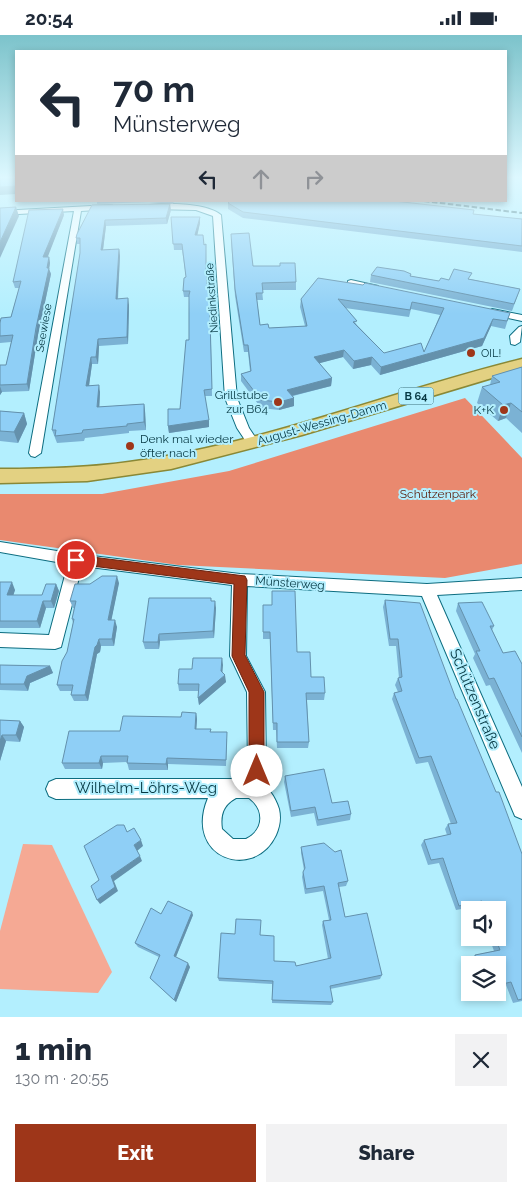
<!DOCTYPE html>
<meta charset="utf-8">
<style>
body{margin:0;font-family:Raleway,sans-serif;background:#f2f2f3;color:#1f2937;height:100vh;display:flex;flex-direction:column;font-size:19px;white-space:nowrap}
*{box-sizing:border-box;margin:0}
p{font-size:16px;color:#747a83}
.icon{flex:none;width:28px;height:28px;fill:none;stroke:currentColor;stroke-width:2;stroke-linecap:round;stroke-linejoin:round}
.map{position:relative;height:982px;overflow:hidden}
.drawer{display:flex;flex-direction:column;background:#fff;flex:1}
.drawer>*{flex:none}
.banner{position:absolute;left:15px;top:15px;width:492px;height:152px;border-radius:0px;box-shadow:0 2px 8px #0003;background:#fff;color:#1f2937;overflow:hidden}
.buttons{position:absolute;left:461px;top:866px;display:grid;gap:10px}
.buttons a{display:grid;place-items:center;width:45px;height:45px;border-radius:0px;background:#fff;box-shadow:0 2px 8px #0003;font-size:25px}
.pin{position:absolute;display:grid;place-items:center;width:42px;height:42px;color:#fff;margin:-21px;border:2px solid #fff;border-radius:50%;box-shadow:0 1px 5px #0007}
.me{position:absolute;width:55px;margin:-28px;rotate:0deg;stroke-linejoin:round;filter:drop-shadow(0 0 4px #0008)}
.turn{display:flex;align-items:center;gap:18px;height:105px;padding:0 15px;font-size:22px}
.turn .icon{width:65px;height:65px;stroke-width:2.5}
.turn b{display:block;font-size:35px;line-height:42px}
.lanes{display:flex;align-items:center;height:48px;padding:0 15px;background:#0003;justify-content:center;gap:25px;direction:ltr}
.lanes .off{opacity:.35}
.round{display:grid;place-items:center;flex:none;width:52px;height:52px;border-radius:0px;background:#f2f2f3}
.summary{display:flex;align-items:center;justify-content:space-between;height:85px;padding:0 15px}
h1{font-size:30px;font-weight:800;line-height:38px}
.action{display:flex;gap:10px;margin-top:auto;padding:10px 15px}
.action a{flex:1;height:58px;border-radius:0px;background:#9e3619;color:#fff;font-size:20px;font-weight:800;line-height:58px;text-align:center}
.action a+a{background:#f2f2f3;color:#1f2937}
.status{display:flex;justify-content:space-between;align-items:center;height:35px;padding:0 25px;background:#fff;direction:ltr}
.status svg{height:14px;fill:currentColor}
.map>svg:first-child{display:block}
.green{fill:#f5a994}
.forest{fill:#e9896f}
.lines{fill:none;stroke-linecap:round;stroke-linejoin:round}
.street-casing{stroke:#0d6d80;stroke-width:2}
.primary-casing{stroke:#898836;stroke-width:3}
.street{fill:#fff;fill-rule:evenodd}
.primary{fill:#e3d182;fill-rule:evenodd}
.rail{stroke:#235763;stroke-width:2;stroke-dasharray:5.5 2.5;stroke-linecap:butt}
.wall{fill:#7bb2d4;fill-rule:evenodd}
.shaded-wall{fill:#6491ac}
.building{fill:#8fcff6;stroke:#6491ac;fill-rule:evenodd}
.route{fill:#9e3619;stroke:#672310}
.poi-dot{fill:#9e3619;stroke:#b3effe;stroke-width:2}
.labels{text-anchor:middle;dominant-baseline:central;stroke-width:4;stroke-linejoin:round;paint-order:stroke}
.far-street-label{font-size:11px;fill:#063843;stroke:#b3effe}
.far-poi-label{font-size:11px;fill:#063843;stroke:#b3effe;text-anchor:start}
.shield{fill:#b3effe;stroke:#3a6f7b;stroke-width:1}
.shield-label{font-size:11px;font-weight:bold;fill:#063843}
.poi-label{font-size:12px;fill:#063843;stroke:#b3effe;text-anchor:end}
.street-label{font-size:12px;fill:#063843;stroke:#b3effe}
.park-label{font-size:12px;fill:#5e2212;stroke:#b3effe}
.near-street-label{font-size:15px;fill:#063843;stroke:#b3effe}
</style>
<div class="status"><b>20:54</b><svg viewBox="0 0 49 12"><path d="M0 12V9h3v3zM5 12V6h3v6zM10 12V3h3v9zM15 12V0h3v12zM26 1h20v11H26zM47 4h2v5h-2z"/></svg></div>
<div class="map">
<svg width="522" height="982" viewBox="0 0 522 982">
<rect width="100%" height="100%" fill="#b3effe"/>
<path class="green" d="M23,809L52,810L112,937L98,958L0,954V896Z"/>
<path class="forest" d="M465,363L522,423V529L445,543L178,530L0,505V459H102L229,436Z"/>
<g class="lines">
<g class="street-casing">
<g id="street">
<path d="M109,170H112V174L81,176L41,418L35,422L31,421L29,418L74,176L0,180V176Z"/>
<path d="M150,170C168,168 207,168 221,180L237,363L249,393L259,408L257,411H249L237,393L225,363L213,181L196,175L153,174H150Z"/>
<path d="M351,245L378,251L379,253L375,256L348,250V246Z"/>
<path d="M492,274L522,280V286L489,279L487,277Z"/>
<path d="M522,291L520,307L515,310L511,309L510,301L519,292Z"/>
<path d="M0,507L76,519L240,539L427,549L522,543V555L437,560L522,752V784L515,781L422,561L247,551L246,621L265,657L266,736L264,743L258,747C269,752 275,762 279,774C281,783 280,791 276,800C254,847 183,823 208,763L56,764L49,761L46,754L49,747L56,744H233L248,732L247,657L230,621L232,550L82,531L61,612L55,614L0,612V598L49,600L68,529L0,517ZM236,763H249C265,775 264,795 246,804H233L222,794C220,780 223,770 236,763Z"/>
</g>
</g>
<g class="primary-casing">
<path id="primary" d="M522,324V334L302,400L171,434L87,446L0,448V434C43,434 86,433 129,427C264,409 391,356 522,324Z"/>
</g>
<use href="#street" class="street"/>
<use href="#primary" class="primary"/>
<path class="rail" d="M424,166L522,178"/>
</g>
<g class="wall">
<path d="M97,166H174L173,169L149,167L97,169Z"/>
<path d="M228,168L473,179L522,184V217L243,183L228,174Z"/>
<path d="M92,170L171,175L167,189L106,191L103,215L119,214L120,221L118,264L129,270L128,309L99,311L98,329H92L89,350L100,357L99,372L144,369L145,376L146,395L129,396V398L85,403L84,406L57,408L52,395L80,218V209H77L76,203Z"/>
<path d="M64,180L47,222H49L50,228L49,234L51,239L38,300L29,356L2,357L0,360V330H6L11,307L0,308V288L11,282L19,253H15L13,247Z"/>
<path d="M171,182H200V188L197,200L204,210L206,209V237L207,249L210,256L212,361H205L209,392L169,398L168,391L180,374L189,305V262H184L183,256L186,242L182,215H174Z"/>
<path d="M231,205L253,231L296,247V255H262L263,265H257L260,290L269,293L305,291L300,272L301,264L318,243L510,278L505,294L491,291L482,311L380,340L371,330L353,334L343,322L319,328L332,343L331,351L293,361L294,363V371L279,375L261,373L241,346V339L250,336L248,317H244L235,261ZM345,273L409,282L411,274L440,280L424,317L384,318L357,290Z"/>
<path d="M411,239V241L439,246L449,245L470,244L520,254L512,276L370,247L371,240Z"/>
<path d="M522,332V398L506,383L498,386L477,368L482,352L490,350L492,341Z"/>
<path d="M0,376L24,378L27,389L18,408L0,406Z"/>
<path d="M0,547L15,555L13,560H42L56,549L59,556L54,573H46L40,593H0Z"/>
<path d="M119,548L111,585L117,592L114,611H101L100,617L97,619L88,666H74L71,660L72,656H60L57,650L67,617L73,588L72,584L74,573H73L70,566L90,549Z"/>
<path d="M385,565L456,664L522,819V966L513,968L506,950L498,952V930H473L471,924L475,920L494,916L489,902H498V875H480L478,871L456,875L439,828L428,830L421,810L424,805L447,800L445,794L448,789H451L428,727L416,729L392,664L394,658L398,657L395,650L398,643H399L396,611H389L383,572Z"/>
<path d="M458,568L494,591L492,595L503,618L522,629V718L490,650L486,651L473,623L475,619L456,576Z"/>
<path d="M263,570L297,617L311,642L325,658L324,665H307L309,707L308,713H277L276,695H273L270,604H263Z"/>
<path d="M216,573L214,603L160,606L159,614H145L143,607Z"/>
<path d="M222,623V637L226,647L199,670L198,663L199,656H179L178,649Z"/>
<path d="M0,630L50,631L53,638L30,648L28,656L0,655Z"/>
<path d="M196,678L197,684L196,694L211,697L227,704L226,731L168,729V735H129L127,727L103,728L102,734H65L62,728L120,696Z"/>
<path d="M0,685L20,686L24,692L20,707L6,706L0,726Z"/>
<path d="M285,741L351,779L350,785L317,791L314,778L291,782L284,747Z"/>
<path d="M301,812L348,846L346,851L339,852L345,882L382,940L380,944L330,954L333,967L331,970L272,968V949L219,946L218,943L260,900L274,926L296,931L328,924L322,890L323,886L329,885L323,856L305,859L302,842L303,837L304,835L301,818Z"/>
<path d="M161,879L193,880L176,922L190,932L176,967L150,943L159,922L138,912L135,908Z"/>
<path d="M470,940V956L466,943Z"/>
</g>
<g class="shaded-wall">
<path d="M16,151V159L0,160V152Z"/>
<path d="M170,169L171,175L167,189L166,183Z"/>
<path d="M16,172L19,181L0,223V207Z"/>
<path d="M63,174L64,180L45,229L43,222Z"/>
<path d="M200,182V188L196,206L195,200Z"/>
<path d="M105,185L106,191L102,222L101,215Z"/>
<path d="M119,214L120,221L117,271L116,264Z"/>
<path d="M49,222L50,228L49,234L51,239L38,300L29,356L27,349Z"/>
<path d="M128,263L129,270L128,309L127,302Z"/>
<path d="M493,284L491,291L482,311L380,340L381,332L484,303Z"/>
<path d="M98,304L99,311L98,329L96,322Z"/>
<path d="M344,315L343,322L313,330L314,322Z"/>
<path d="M91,322L92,329L88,358L86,351Z"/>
<path d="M372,322L371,330L353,334L354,326Z"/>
<path d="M332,343L331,351L287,362V355Z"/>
<path d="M99,350L100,357L99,379L97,372Z"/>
<path d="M0,351L2,357L0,360Z"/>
<path d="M294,363V371L279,375V367Z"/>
<path d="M511,368L506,383L498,386L503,370Z"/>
<path d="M144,369L145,376L146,395L144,387Z"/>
<path d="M24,378L27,389L18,408L14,397Z"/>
<path d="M209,385V392L169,398L168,391Z"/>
<path d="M117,541L119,548L110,592L108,585Z"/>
<path d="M12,547L15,555L11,568L7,560Z"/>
<path d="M56,549L59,556L54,573L51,566Z"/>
<path d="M43,566L46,573L40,593L37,586Z"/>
<path d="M215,566L216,573L214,603L213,596Z"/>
<path d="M115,585L117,592L114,611L112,604Z"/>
<path d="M159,599L160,606L159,614L158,607Z"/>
<path d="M99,604L101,611L100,617L97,619L88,666L85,660L95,612Z"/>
<path d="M222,623L223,630L222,643L225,640L226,647L199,670L198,663L221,636Z"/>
<path d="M50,631L53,638L30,648L28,656L24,649L27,641Z"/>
<path d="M196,678L197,684L196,700L195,694Z"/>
<path d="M20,686L24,692L20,707L16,700Z"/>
<path d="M2,700L6,706L0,726V706Z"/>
<path d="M101,721L103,728L102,734L99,728Z"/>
<path d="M167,723L168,729V735L166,729Z"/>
<path d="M141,805L143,811L137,816L134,810Z"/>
<path d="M140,821L142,826L114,846L118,856L100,869L97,865L111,841Z"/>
<path d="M192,877L193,880L175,924L174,921Z"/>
<path d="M188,928L190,932L176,967L174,965Z"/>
</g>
<g class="building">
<path d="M0,141H16V151L0,152Z"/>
<path d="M230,166H394L474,175L473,179L522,184V211L243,177L228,168Z"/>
<path d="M170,169L166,183L105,185L101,215L119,214L116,264L128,263L127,302L98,304L96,322H91L86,351L99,350L97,372L144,369V387L127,389V391L83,395L82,398L55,401L56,395H52L80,218V203H76L77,199L92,170Z"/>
<path d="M16,172L0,207V173Z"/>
<path d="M63,174L43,222H49L47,233H49L36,293L27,349L0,350V330H6L13,300L0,301V288L1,283L11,282L21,246L13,247L29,175Z"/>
<path d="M171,182H200L195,200H203L204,210L206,209V233L207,249H209L212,354L204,355L209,385L168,391V374H180L186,305H189V260L190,256H183L184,243L186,242L182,209H173Z"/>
<path d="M249,198L253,231H280V228H295L296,247L262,248L263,258H256L260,290L268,289L269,293L307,291L301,264L318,243L363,250L365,248L510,278L507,286L493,284L484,303L381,332L372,322L354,326L344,315L314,322L332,343L287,355L294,363L279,367L261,365L241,339L251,336L248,310H244L235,254L231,199ZM338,264L410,275L412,267L444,273L424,317L421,308L384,318L353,287L357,286Z"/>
<path d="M377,232L404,236L411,239L410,241L439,246L441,243L449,245L454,234L472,238L468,244L520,254L514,269L371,240Z"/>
<path d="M522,332V377L511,368L503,370L482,352L500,347L492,341Z"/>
<path d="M0,376L24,378L14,397L0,396Z"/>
<path d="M102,541H117L108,585H115L112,604H99L97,610L95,612L85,660H71L73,650H57L62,626L67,617L74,584H72L76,566H70L75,549H90Z"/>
<path d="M0,547H12L7,560H42L46,549H56L51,566H43L37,586H0Z"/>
<path d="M272,556H295L297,617H310L311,642H324L325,658H306L309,707H277V688H273L270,597H263V570H272Z"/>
<path d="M149,563H211V566H215L213,596L159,599L158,607H143Z"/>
<path d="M385,565L420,568L456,664H457L496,757H499L522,819V964L518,965L511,947L498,950V930H478L475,920L500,915L495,902H498V875H485L482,866L459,871L443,823L431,825L424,805L451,799L448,789L457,788L431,721L419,723L394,658L402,656L398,643L402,642L398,604H390Z"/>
<path d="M482,567L494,591H490L503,618L515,616L522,629V702L494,643L489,644L476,616H480L458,568Z"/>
<path d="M193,623H222L221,636L225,640L198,663L199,649H178L179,634H192Z"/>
<path d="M0,630L50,631L27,641L24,649H0Z"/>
<path d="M182,677L196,678L195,694H211L210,697H227L226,725L167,723L166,729L127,728L128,721H101L99,728H62L69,696H120L123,681L181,682Z"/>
<path d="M0,685L20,686L16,700H2L0,706Z"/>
<path d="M324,734L332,768L348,766L351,779L318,785L315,772L291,776L285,741Z"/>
<path d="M117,790H124L127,797L134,793L141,805L134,810L140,821L111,841L115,852L97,865L91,851L99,845L84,811Z"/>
<path d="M324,808L335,817L341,815L348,846L338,848L345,882L367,878L382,940L330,951L333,967L272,965L273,946L218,943L221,898L235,899L236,884L261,885L260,900L274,901V926L295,927L296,931L331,923L323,886L331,885L324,851L306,854L303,837L305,833L301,812Z"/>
<path d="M168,866L192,877L174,921L188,928L174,965L150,943L160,920L135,908L151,873L161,879Z"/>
</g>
<linearGradient id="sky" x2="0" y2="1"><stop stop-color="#7cc3cb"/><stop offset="0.51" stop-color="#ddf8ff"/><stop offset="1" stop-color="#ddf8ff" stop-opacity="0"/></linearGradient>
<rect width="522" height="279" fill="url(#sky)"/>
<path class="route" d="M76,520L245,541L247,545L245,620L264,657V736L262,741L257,743L251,741L249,736V657L232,621L234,549L76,529L72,528L70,525L72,521Z"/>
<g class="poi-dot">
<circle cx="471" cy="318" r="5"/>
<circle cx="278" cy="367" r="5"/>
<circle cx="504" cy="375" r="5"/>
<circle cx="130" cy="411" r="5"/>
</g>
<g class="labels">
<g class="far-street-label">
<text transform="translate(212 263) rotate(-94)">Niedinkstraße</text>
<text transform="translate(44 293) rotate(-80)">Seewiese</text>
</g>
<g class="far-poi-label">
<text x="481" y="318">OIL!</text>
</g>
<rect class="shield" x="398.5" y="352.5" width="35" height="17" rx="4"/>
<g class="shield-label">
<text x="416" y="361">B 64</text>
</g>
<g class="poi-label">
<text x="268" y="360">Grillstube<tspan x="268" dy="14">zur B64</tspan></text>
<text x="494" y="375">K+K</text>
<text x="140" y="404" text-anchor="start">Denk mal wieder<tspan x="140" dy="14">öfter nach</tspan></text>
</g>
<g class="street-label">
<text transform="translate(322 388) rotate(-16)">August-Wessing-Damm</text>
<text transform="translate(290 548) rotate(4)">Münsterweg</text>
</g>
<g class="park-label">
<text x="438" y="459">Schützenpark</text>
</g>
<g class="near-street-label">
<text transform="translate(475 664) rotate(67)">Schützenstraße</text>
<text x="146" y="753">Wilhelm-Löhrs-Weg</text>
</g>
</g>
</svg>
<div class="buttons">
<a><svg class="icon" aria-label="sound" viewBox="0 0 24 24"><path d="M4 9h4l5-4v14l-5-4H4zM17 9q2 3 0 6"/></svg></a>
<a><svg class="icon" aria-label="layers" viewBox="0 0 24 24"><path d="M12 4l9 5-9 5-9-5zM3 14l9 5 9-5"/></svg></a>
</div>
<div class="pin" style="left:76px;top:525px;background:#d93025"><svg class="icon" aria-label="arrive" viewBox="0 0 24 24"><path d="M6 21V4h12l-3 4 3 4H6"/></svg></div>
<svg class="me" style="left:257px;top:736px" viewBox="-20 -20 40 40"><circle r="19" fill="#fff"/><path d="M0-13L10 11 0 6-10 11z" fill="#9e3619"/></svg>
<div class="banner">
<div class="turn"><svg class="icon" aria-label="left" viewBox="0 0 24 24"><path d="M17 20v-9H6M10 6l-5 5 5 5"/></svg><div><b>70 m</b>Münsterweg</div></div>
<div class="lanes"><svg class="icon" aria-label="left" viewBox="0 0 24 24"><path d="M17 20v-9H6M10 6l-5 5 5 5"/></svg><svg class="icon off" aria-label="ahead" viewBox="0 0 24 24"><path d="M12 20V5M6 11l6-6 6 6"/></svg><svg class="icon off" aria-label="right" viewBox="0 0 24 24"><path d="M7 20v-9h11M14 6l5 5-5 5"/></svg></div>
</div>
</div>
<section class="drawer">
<div class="summary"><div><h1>1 min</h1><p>130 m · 20:55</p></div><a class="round"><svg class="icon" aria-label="close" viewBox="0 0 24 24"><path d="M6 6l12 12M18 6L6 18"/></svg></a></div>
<div class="action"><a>Exit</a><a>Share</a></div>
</section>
